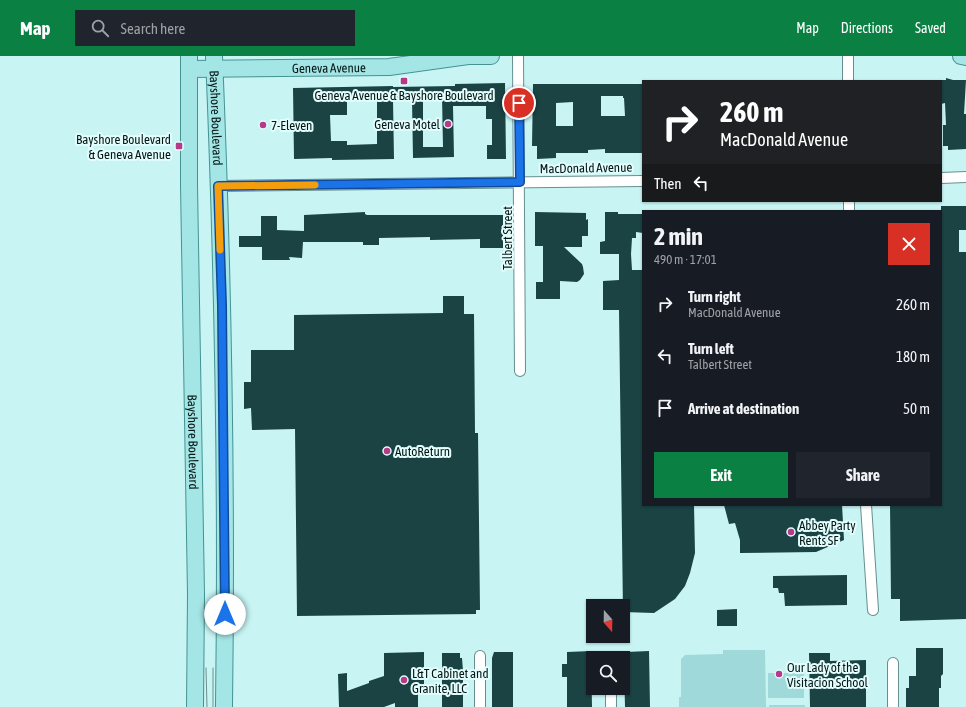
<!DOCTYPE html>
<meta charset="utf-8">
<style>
body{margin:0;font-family:"Asap Condensed",sans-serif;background:#20242c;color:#f1f3f6;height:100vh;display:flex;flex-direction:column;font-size:15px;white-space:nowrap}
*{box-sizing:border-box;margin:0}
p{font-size:13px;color:#9ea1a6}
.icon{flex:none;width:22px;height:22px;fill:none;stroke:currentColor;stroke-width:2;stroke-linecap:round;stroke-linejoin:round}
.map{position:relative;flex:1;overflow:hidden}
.details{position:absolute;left:642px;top:154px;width:300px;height:296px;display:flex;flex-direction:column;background:#171b24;border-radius:0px;box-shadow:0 1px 3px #0004}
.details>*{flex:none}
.top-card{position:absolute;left:642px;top:24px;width:300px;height:122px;border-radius:0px;box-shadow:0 1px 3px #0004;background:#202124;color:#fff;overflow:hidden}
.needle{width:26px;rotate:160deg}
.tools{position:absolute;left:586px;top:543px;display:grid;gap:8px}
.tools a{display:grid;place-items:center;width:44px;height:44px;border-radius:0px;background:#171b24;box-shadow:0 1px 3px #0004;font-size:20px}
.pin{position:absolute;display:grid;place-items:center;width:34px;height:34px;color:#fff;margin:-17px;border:2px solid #fff;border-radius:50%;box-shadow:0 1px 4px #0007}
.me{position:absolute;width:44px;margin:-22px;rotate:0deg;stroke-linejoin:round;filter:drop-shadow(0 0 3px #0008)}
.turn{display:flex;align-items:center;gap:14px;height:84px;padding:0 12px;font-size:18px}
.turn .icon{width:52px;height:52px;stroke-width:2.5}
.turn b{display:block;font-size:28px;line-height:34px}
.then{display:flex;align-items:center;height:38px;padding:0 12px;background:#0003;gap:8px;font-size:15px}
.round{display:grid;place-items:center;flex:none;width:42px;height:42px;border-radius:0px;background:#20242c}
.headline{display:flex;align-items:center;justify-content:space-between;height:68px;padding:0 12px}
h1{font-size:24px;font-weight:700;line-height:30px}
.primary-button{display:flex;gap:8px;margin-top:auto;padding:8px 12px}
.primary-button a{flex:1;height:46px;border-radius:0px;background:#0b8043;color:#fff;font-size:16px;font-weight:700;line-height:46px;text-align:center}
.primary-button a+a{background:#20242c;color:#f1f3f6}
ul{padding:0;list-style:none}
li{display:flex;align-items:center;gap:12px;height:52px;padding:0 12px}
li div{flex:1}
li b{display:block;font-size:15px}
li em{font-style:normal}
header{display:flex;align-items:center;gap:24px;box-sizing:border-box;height:56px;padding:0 20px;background:#0b8043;color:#fff}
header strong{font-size:19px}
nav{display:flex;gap:22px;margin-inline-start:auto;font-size:14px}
.search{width:280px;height:36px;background:#20242c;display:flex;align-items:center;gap:10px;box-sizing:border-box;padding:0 14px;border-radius:0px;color:#9ea1a6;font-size:15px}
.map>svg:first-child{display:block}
.green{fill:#9fd9da}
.building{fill:#1b4344;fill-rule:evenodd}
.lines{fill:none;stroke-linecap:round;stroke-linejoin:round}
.street-casing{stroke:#668f8f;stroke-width:12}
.primary-casing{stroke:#459293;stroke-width:18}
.street{stroke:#fff;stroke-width:10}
.primary{stroke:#a4e6e6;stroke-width:16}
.tram{stroke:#6e8e8e;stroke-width:1}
.route-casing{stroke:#114b97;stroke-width:10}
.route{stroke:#1a73e8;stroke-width:7}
.slow{stroke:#f59e0b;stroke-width:7}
.poi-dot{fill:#b73987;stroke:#e3fdfd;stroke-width:1.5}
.labels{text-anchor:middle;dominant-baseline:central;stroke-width:4;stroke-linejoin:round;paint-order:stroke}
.street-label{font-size:13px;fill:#051616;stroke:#e3fdfd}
.poi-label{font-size:13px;fill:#051616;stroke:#e3fdfd;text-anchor:start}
</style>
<header>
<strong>Map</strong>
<div class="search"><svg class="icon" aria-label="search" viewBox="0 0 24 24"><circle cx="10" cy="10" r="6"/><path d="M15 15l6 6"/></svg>Search here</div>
<nav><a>Map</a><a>Directions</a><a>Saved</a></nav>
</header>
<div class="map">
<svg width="966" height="651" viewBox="0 0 966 651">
<rect width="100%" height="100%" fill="#c8f4f4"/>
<g class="green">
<path d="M723,594H765L766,651H679V641H681V603L685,599L723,598Z"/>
<rect x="768" y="617" width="36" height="25"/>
<rect x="769" y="649" width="36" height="2"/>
</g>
<g class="building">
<path d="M946,22L953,24H966L964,58H966V93L948,94V90H943V69H946L945,47L941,48V24H946Z"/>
<path d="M505,27L506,103H487V89H492V63H486V50H453L454,101L413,102L412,44H393L394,103L332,104V102L294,103L293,32L393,30V31L455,30V28ZM442,40L443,91H423V41ZM347,44H377V88L347,89V85H331L330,59H347Z"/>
<path d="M533,28H643V97H605V93L588,94V97H556V102L537,103V90H532ZM601,40H623V42H624L625,60H601ZM573,46V70H556V47Z"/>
<path d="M941,150H966V174H959V196H966V563L900,565V543H891L890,449H941Z"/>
<path d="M365,156V158L367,159H503V192H480V183L430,184V181L379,182V189H363V186H303L302,202L289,201L290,204H262V191H239V180H261V160H277V174L304,175V159Z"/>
<path d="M535,156L586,157V164L588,163V180H582V191H564L582,208L583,211L584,218L580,224L577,226L560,225V243H536V226H543V190H535Z"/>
<path d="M605,156H618V158H643V177L636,176V182H632L631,198L632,214H643V449H694L695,497L690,517L685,530L675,543L654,557L623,556L619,254H603V225L619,224V198H600V186L605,185Z"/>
<path d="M443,240H464V258H474L475,377H478L480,554H476V558L297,560L295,373L252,374L251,352L244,353V326H251V294H294V259L443,257Z"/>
<path d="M724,449H842L844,484L816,496L740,497V484L735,467L729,468Z"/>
<path d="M847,519V549L785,550L784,537H779L778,532H773V520Z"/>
<path d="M737,553V570H717V554Z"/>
<path d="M916,592H943V618L941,620V632H939V651H906V632H909V620H916Z"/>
<path d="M591,595L592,651H567V621H562V608H567V596Z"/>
<path d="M649,595L650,651H625L624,608L626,596Z"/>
<path d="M424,596V636L418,638V651H395V647L384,651H339L338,618L347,617V635L369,627V625L384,620V597Z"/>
<path d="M494,596H513V651H492V602Z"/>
<path d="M442,597H460V602H462L463,615V651H442Z"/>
<path d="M809,597H830V605L866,604V651H810Z"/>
</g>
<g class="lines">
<g class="street-casing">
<g id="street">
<path d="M518,0L520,315"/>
<path d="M848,0V25"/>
<path d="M941,122L966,121"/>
<path d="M218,130L643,125"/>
<path d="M849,145V155"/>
<path d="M866,449L873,554"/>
<path d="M893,607V651"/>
<path d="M611,632V651"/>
<path d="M480,651V600"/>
</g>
</g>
<g class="primary-casing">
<g id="primary">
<path id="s1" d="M189,0V129L196,538L195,651"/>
<path id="s2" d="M214,0C223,217 227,434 224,651"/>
<path d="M961,0L966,1"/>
<path id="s3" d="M189,13L389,11L468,0H491"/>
</g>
</g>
<use href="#street" class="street"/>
<use href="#primary" class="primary"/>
<g class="tram">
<path d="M206,612L207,651"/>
<path d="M213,612V651"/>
</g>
</g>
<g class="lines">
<g class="route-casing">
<path id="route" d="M225,558L222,249L218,130L520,126L519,47"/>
</g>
<use href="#route" class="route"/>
<path class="slow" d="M220,194L218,130L315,129"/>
</g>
<g class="poi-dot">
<rect x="400" y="21" width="8" height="8" rx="2"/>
<circle cx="448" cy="68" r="4"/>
<circle cx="263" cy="69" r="4"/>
<rect x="175" y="86" width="8" height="8" rx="2"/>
<circle cx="387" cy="395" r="4"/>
<circle cx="791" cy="476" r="4"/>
<circle cx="779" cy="618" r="4"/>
<circle cx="404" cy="624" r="4"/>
</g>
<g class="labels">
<g class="street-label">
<text stroke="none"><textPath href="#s3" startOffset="140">Geneva Avenue</textPath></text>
<text stroke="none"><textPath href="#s2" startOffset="62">Bayshore Boulevard</textPath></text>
<text transform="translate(586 112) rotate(-1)">MacDonald Avenue</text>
<text transform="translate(507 182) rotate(-90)">Talbert Street</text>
<text stroke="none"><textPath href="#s1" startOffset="386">Bayshore Boulevard</textPath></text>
</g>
<g class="poi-label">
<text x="404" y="39" text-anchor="middle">Geneva Avenue &amp; Bayshore Boulevard</text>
<text x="440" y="68" text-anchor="end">Geneva Motel</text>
<text x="271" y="69">7-Eleven</text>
<text x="171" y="83" text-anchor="end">Bayshore Boulevard<tspan x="171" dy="15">&amp; Geneva Avenue</tspan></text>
<text x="395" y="395">AutoReturn</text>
<text x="799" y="469">Abbey Party<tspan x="799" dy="15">Rents SF</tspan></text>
<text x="787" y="611">Our Lady of the<tspan x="787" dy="15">Visitacion School</tspan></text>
<text x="412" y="617">L&amp;T Cabinet and<tspan x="412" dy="15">Granite, LLC</tspan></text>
</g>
</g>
</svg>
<div class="tools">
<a><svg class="needle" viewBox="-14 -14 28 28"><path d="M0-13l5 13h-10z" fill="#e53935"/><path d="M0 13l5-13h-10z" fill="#9ea1a6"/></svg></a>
<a><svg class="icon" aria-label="search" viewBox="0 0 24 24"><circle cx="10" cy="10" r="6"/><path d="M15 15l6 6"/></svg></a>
</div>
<div class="pin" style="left:519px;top:47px;background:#d93025"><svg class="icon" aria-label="arrive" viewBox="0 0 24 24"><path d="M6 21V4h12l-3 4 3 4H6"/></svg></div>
<svg class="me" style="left:225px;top:558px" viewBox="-20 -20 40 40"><circle r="19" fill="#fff"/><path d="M0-13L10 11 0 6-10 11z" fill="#1a73e8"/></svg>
<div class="top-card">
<div class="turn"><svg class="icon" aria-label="right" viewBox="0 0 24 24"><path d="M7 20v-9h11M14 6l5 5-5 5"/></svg><div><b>260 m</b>MacDonald Avenue</div></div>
<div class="then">Then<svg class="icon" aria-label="left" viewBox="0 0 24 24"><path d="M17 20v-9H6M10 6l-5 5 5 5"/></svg></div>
</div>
<section class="details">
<div class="headline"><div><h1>2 min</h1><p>490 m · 17:01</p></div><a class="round" style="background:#d93025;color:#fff"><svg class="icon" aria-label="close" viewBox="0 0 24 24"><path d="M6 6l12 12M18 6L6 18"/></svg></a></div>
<ul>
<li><svg class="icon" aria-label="right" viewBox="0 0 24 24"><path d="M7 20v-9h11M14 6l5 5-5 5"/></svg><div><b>Turn right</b><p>MacDonald Avenue</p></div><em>260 m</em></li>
<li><svg class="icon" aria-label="left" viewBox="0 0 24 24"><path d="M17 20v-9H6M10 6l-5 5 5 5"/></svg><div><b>Turn left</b><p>Talbert Street</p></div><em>180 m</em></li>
<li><svg class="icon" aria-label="arrive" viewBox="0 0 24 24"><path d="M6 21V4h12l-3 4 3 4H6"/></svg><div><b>Arrive at destination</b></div><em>50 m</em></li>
</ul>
<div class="primary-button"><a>Exit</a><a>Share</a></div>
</section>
</div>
